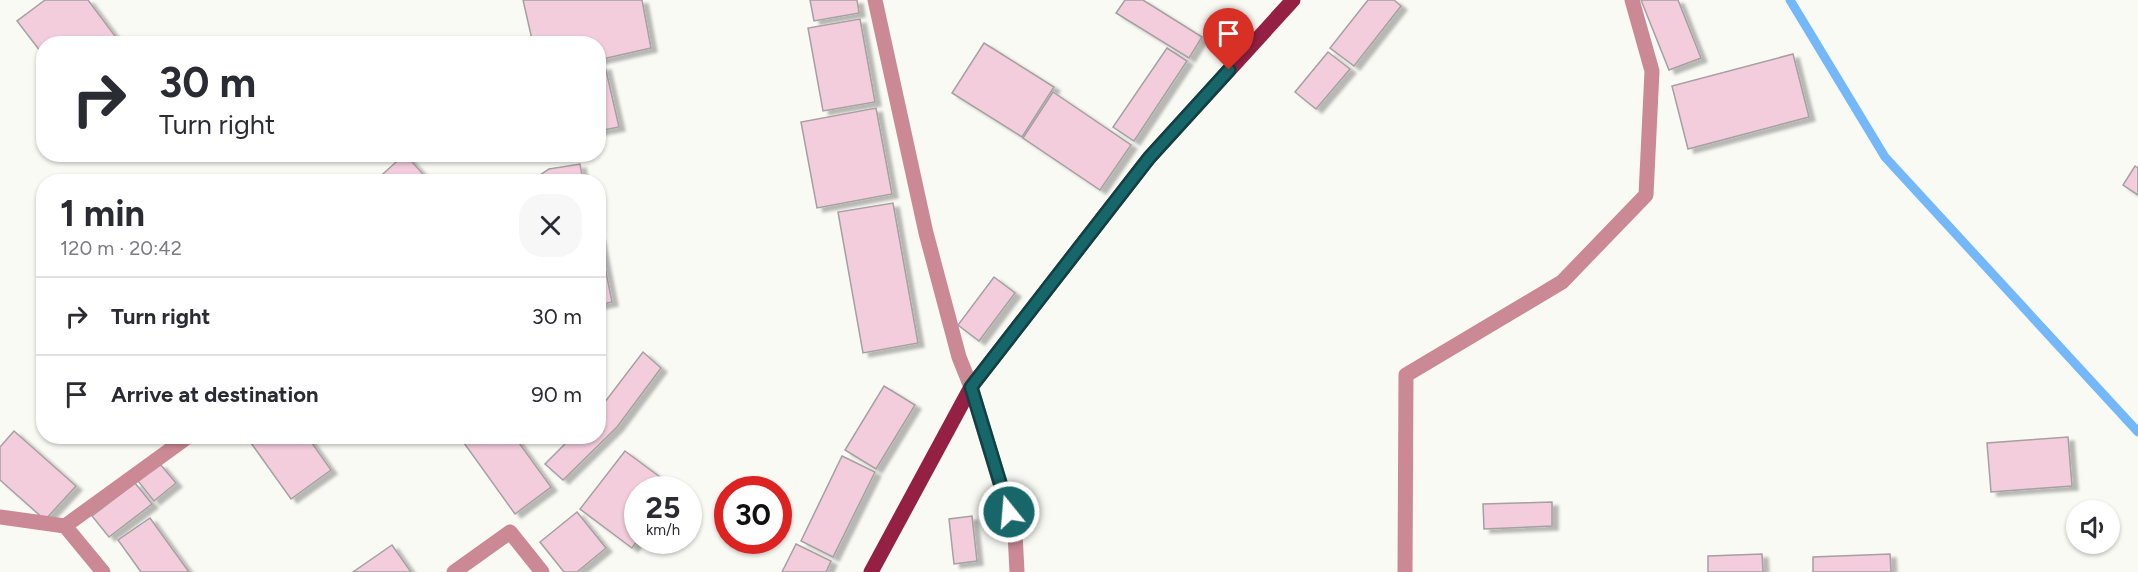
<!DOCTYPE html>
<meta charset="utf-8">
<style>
body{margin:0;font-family:Figtree,sans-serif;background:#f7f7f7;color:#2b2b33;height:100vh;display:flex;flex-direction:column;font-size:22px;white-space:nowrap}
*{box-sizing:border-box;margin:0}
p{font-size:20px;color:#7c7c81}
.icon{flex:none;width:33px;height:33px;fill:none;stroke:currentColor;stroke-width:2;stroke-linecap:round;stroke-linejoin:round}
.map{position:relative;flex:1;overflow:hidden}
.side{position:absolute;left:36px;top:174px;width:570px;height:270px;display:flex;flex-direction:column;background:#fff;border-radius:24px;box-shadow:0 2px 4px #0004}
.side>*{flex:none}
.top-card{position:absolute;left:36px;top:36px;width:570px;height:126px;border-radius:24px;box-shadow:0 2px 4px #0004;background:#fff;color:#2b2b33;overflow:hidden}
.buttons{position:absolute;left:2066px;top:500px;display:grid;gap:12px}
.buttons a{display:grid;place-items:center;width:54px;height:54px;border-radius:50%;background:#fff;box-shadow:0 2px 4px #0004;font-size:30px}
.speed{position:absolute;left:624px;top:476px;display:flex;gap:12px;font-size:30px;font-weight:700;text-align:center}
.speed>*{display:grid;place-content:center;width:78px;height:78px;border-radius:50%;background:#fff;box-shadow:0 2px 4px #0004;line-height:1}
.speed small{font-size:15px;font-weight:400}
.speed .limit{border:9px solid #d22;background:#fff;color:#111}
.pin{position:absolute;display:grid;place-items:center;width:51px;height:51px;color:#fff;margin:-62px -26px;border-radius:50% 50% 50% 0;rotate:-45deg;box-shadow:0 0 6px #0007}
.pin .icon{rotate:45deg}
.me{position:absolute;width:66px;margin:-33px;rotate:343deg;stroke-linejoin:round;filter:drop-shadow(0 0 4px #0008)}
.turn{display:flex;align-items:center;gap:21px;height:126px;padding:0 24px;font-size:27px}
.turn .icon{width:78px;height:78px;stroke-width:2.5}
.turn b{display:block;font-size:42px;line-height:51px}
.round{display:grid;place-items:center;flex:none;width:63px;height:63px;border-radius:24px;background:#f7f7f7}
.head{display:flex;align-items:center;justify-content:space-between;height:102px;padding:0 24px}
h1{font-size:36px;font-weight:700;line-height:45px}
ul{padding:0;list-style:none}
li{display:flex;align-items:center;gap:18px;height:78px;padding:0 24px;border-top:2px solid #e1e1e2}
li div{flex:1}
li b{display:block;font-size:22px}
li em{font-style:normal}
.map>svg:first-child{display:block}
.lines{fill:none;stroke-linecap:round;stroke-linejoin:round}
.stream{stroke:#75b8fa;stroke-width:9}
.building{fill:#f3cddb;stroke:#a5a0a2;stroke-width:1.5;filter:url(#shadow)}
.minor{stroke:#ca8994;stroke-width:15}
.major{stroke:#942043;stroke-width:15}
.route-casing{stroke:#0f4245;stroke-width:15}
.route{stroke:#17666a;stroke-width:10}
</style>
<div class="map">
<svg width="2138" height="572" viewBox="0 0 2138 572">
<defs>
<filter id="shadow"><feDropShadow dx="6" dy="4" stdDeviation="1.5" flood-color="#0004"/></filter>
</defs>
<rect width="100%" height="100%" fill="#fafaf5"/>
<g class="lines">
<path class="stream" d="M1790,0L1885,157L2138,432"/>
</g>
<g class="building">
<path d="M45,0H88L121,44H44V56L17,21Z"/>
<path d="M523,0H642L651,48L598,60V44H533Z"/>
<path d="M810,0H857L859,13L814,21Z"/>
<path d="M1125,0H1143L1202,37L1189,58L1116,13Z"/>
<path d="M1368,0H1394L1401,6L1354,66L1330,48Z"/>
<path d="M1641,0H1678L1701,58L1669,70Z"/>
<path d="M860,19L875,102L823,111L808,28Z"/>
<path d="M984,43L1054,87L1022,137L952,93Z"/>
<path d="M1167,48L1187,61L1134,141L1113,127Z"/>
<path d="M1328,52L1350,69L1316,109L1295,92Z"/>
<path d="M1793,54L1809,117L1688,149L1672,86Z"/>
<path d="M605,66L619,127L598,131V68Z"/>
<path d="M1053,92L1131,145L1100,190L1023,138Z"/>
<path d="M876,108L892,194L817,208L801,122Z"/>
<path d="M405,154L430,182H374Z"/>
<path d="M580,164L583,182H529L549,169Z"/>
<path d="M2135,166L2138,168V195L2123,185Z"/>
<path d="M893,203L918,343L863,353L838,212Z"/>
<path d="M599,237L612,302L598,305V238Z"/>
<path d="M994,277L1015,293L979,341L958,325Z"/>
<path d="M643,352L661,368L617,427L563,480L545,464L573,436H598V411Z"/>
<path d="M884,386L915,405L876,469L845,450Z"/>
<path d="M14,431L76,486L45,520L0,480V447Z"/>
<path d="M246,436H307L331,470L291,499Z"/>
<path d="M459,436H514L551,487L515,514Z"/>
<path d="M2068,437L2072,486L1991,492L1987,443Z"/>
<path d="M625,451L672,486L670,489H638V539L632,548L580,509Z"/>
<path d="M842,456L875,472L833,557L801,541Z"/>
<path d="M160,464L176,483L154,501L138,481Z"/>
<path d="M135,483L152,504L109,537L92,516Z"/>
<path d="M1552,502V526L1484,529L1483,504Z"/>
<path d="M577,512L606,548L577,572H564L540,542Z"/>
<path d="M972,516L977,561L954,564L949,519Z"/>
<path d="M150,518L189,572H141L118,540Z"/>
<path d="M796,544L831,561L826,572H782Z"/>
<path d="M392,545L411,572H353Z"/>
<path d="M1762,554L1763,572H1708V556Z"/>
<path d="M1890,554L1891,572H1813V557Z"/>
</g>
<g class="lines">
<g class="minor">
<path d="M875,0L926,233L959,357L971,387L1015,533L1017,572"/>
<path d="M0,517L65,526L103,572"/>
<path d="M65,526L189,436"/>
<path d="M454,572L510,532L542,572"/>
<path d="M1405,572L1406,375L1562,282L1646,195L1652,71L1632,0"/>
</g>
<path class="major" d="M871,572L971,387L1149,158L1293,0"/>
</g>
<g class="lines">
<g class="route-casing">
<path id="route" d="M1009,512L971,387L1149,158L1229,70"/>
</g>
<use href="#route" class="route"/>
</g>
</svg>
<div class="buttons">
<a><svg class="icon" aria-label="sound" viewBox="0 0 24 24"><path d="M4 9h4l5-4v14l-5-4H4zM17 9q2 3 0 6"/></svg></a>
</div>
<div class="speed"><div>25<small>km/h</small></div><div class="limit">30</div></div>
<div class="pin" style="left:1229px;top:70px;background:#d93025"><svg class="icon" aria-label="arrive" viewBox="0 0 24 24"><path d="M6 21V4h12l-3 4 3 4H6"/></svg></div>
<svg class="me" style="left:1009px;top:512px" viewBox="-20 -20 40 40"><circle r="17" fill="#17666a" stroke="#fff" stroke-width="3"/><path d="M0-11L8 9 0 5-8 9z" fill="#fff"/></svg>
<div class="top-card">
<div class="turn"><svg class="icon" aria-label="right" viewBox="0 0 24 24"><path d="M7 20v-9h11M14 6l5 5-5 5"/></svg><div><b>30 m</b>Turn right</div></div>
</div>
<section class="side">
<div class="head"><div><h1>1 min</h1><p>120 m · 20:42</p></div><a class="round"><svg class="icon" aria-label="close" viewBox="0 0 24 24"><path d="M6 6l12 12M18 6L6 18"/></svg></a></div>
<ul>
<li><svg class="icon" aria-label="right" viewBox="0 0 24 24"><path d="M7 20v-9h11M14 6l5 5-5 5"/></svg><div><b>Turn right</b></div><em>30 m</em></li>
<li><svg class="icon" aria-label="arrive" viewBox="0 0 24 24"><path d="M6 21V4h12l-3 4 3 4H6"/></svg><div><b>Arrive at destination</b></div><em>90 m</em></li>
</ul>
</section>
</div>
